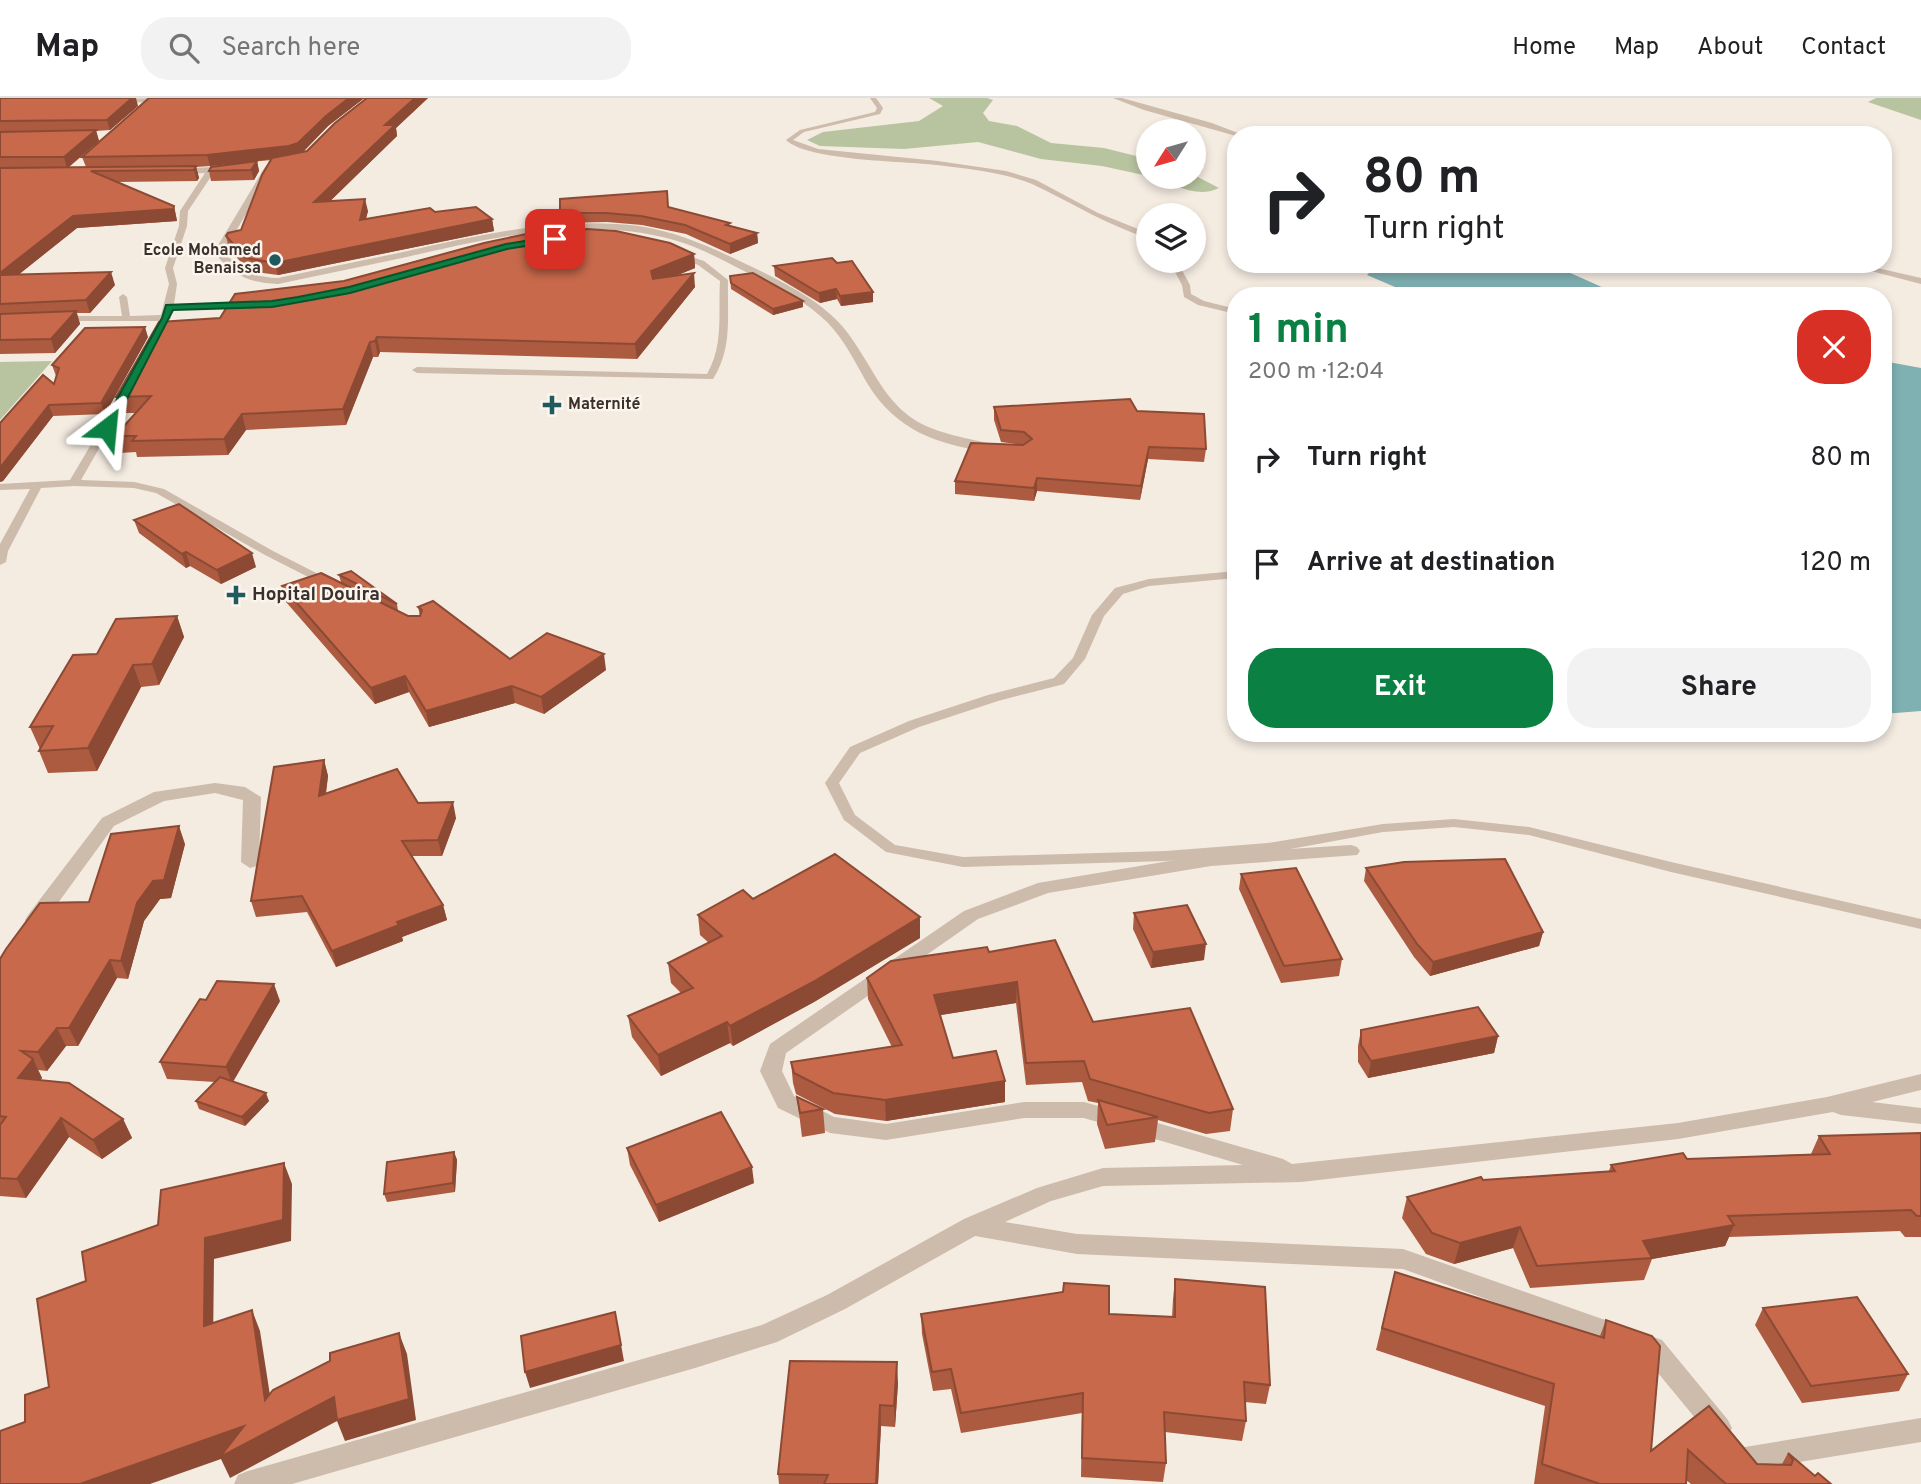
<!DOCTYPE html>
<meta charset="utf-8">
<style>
body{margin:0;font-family:Overpass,sans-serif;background:#f2f2f2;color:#202124;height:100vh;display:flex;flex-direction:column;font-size:26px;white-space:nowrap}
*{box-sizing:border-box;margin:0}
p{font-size:23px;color:#757577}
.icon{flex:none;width:38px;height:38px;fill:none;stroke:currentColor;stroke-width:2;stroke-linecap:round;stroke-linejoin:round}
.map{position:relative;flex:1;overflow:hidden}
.panel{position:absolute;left:1227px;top:189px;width:665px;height:455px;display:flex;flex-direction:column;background:#fff;border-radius:28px;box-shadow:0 4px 10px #0003}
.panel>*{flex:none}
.guide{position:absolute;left:1227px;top:28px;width:665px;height:147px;border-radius:28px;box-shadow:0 4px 10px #0003;background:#fff;color:#202124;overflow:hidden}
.needle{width:46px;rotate:233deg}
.controls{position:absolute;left:1136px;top:21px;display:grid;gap:14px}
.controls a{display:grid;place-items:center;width:70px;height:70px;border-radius:50%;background:#fff;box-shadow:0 4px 10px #0003;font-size:35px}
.pin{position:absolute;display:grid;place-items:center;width:60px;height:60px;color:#fff;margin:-30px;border-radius:14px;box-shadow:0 4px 10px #0006}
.me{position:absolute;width:77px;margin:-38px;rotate:29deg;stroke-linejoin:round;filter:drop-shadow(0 0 5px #0008)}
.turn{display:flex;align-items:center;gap:24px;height:147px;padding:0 21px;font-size:32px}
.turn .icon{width:91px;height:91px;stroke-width:2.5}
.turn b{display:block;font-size:49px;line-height:60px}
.round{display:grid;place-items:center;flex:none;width:74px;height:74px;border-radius:28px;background:#f2f2f2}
.headline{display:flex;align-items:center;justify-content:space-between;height:119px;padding:0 21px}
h1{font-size:42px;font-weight:700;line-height:52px;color:#0b8043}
.primary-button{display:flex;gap:14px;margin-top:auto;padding:14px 21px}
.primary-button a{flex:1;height:80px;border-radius:28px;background:#0b8043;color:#fff;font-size:28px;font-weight:700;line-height:80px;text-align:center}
.primary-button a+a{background:#f2f2f2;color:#202124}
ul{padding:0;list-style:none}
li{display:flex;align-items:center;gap:21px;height:105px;padding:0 21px}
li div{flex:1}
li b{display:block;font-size:26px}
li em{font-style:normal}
header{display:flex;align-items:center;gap:42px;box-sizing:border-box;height:98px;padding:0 35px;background:#fff;border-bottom:2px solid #e0e0e0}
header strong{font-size:33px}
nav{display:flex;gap:38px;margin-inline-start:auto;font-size:24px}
.search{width:490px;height:63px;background:#f2f2f2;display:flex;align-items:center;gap:18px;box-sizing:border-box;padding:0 24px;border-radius:28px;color:#757577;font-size:26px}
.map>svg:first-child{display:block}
.green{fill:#b8c4a0}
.water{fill:#7fb0b2}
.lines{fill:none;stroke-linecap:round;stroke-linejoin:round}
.service{fill:#cdbbac;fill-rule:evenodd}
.minor{fill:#cdbbac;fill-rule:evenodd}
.wall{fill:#ac5a40;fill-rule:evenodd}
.shaded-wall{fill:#8c4a34}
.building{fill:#c8694b;stroke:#8c4a34;stroke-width:2}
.route{fill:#0b8043;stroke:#07532c;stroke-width:2}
.poi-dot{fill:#1f5a5e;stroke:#fbf5ee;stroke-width:2.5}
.labels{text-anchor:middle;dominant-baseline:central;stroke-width:5;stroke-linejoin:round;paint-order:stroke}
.far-poi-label{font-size:16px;font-weight:bold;fill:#3b302b;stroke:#fbf5ee;text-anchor:end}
.poi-label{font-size:19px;font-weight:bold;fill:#3b302b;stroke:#fbf5ee;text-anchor:start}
</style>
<header>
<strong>Map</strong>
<div class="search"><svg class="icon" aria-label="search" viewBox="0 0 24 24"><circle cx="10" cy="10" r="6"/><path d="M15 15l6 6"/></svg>Search here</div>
<nav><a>Home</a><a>Map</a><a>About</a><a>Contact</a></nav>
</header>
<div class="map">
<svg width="1921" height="1386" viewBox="0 0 1921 1386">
<rect width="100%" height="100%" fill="#f4ebe1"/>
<g class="green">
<path d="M929,0H987L993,2L983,15L989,23L1017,28L1051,45L1104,50L1148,61V78L1102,68L1041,61L978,44L904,51L820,48L807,42L823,34L919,23L943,8Z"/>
<path d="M1876,0H1921V22L1868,4Z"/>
<path d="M1194,77L1219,90C1196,102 1172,84 1150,79Z"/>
<path d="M52,263L0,322V264Z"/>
</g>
<g class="water">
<path d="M1378,166H1550L1622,198H1416L1367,177Z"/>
<path d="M1883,263L1921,270V613L1883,616Z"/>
</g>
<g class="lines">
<g class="service">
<path d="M870,0H876L883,10L880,16L804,34L793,42L818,51L938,63L1006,73L1036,82L1098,115L1148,135V140C1106,127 1071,104 1032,86C1003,74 968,71 937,67C903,63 808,63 786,42L800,32L875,14L877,10Z"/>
<path d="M1113,0H1122L1212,25L1243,37L1236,38L1144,12Z"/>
<path d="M207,72L214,74L188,113L187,128L173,170L177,186L174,206L245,204L248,205V209L172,212L170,218L171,220C164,225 165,239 156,243L152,240L159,223H57L56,221L60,218H122L119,199L123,196L127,199L130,218L161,217L169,186L165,170L179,128L180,113Z"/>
<path d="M679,155L704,163L728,182C727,217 733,250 713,281L417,275L412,272L417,269L707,276C724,247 718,215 720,183L698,167L676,159L675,157Z"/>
<path d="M1169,163H1177L1190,187L1191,196L1204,203L1236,211V216L1198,207L1184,199L1182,187Z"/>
<path d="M1844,166H1860L1921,180V186Z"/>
<path d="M125,289L133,291L81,382L134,384L164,391L273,453L332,483V487H324L265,457L156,395L134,390L74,388L41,390L8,453L6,464L0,467V446L30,391L0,392V386L70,382Z"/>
<path d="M1236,473V480L1149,488L1123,496L1104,518L1085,561L1064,586L998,603L919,629L860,655L839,685L855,717L895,747L963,759L1166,753L1268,745L1383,726L1454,721L1529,729L1671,764L1921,821V831L1671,774L1529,737L1454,729L1383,734L1268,755L1166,763L963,769L886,754L844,722L825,685L850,649L909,623L988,597L1054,580L1073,560L1092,517L1115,490L1149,481Z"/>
</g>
<g class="minor">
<path d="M155,0L157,2L153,4L115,5L111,3L115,1Z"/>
<path d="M269,66L273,69L224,154C240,172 254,179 278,180C319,171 361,163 403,154C480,137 559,118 639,128C678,134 713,150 748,167C777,181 806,195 830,216C848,231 859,252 871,271C906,332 932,332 996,347L997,350L991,354C938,347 896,333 867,285C855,264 844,241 827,224C804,202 774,187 746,174C722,162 699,149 674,142C584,117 490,140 402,160C361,169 319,177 278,186C249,185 232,177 214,154L265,69Z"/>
<path d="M231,68L235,71L234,73L175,77L171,74L175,71Z"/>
<path d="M215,685L245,689L261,699L259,764L257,768L250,770L241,764L243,702L215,695L164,703L114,728L42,827H28L25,822L28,817L102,720L154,694Z"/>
<path d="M1351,747L1357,749L1360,753L1357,757L1211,768L1048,795L978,821L786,955L782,973L794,998L834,1019L886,1026L1024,1004H1084L1283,1061L1292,1066L1678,1025L1827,999L1921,976V992L1872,1004L1921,1010V1026L1841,1017L1833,1014L1678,1041L1301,1084L1103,1088L1051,1103L1005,1124L1077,1136L1403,1151L1662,1242L1728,1322L1732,1330L1728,1338L1719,1342L1710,1338L1644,1258L1403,1171L1077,1156L975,1138L845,1211L777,1244L695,1270L292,1386H234L238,1377L248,1373L762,1227L827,1197L964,1121L1037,1090L1103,1070L1243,1067L1084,1020H1024L886,1042L830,1035L778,1010L760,973L770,946L964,813L1038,785L1211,756Z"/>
<path d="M1921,1320V1344L1745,1373L1736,1370L1732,1361L1736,1352L1745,1349Z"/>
</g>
</g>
<g class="wall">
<path d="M0,0L138,8L110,32L96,33L99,43L68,70L86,69L82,59L149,0H428L396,30L397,38L330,103L368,113L366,121L435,114L492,121L494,133L278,177L249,173L229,151L226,138L241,132L271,62L210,68L196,69L199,80L197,83L117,84L174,108L177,123L77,130L19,176L115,187L90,215H77L80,226L55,255L0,256ZM363,1H366L307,53L303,54L328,28Z"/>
<path d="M257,63L259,73L254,82L211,83L209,73Z"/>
<path d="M668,109L757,135L758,145L730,156L686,136L642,127L607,124L562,125L560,115Z"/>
<path d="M694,156L695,170L678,177L695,189L637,261L380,254L378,259H373L346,327L246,332L228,357L137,359L136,354L120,355L115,338L136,315H121L116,299L220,220Z"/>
<path d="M837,165L873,204L841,208L837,201L820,205L775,178L774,168Z"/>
<path d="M730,178L803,203V209L773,217L731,191Z"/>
<path d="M148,239L105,316L53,318L3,383L0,384V325L54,286L56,278L52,267Z"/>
<path d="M994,309L1137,313L1206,351L1204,364L1148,361L1140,402L1037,393L1034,403L955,396V383L1023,347L1001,344L994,322Z"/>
<path d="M134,422L256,469L221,486L190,468L186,470L139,435Z"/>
<path d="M339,477L397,506L398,513L408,518H420L418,509L510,561L606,572L544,616L515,605L429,629L409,594L375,606L286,504L282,488L341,484Z"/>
<path d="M177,518L184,539L159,587L141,589L97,673L48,675L39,653L40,651L30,629L97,556Z"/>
<path d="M324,662L328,678L326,696L418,705L456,720L442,758H412L443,807L447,822L402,839L403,843L336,869L307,814L256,819L251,803Z"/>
<path d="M185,746L171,800L160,801L144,823L128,881L117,880L78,948H66L47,973L38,972L42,980L40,982L123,1021L132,1040L102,1061L69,1039L26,1100L0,1098V861L89,804Z"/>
<path d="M1366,770L1543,834L1539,848L1430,878L1414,859L1364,783Z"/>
<path d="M1241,776L1342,861L1339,878L1281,885L1239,791Z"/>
<path d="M753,801L920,840L814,904L733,948L730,945L661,978L632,939L628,918L681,895L671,885L668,865L709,845L700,837L698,817Z"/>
<path d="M1134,815L1204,862L1151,870L1133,831Z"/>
<path d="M989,854L1093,924L1233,1011L1230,1033L1206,1036L1158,1022L1155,1044L1105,1051L1097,1026L1098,1005L1088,1003L1082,984L1026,987L1016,905L940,917L953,960L1005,1004L886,1023L835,1016L796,996L793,985L791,964L892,949L868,901L867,880Z"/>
<path d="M280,903L233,984L269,1003L245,1028L199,1011L196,1003L215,984L167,981L160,964Z"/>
<path d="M1361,932L1498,938L1494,955L1368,980L1358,964V948Z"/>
<path d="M797,999L823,1011L825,1035L802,1039Z"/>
<path d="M1921,1035V1139H1905L1900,1133L1729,1139L1725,1148L1652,1161L1644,1182L1530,1190L1513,1150L1454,1166L1426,1156L1402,1120L1407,1099L1483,1082L1609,1073L1611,1067L1687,1061L1811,1056L1819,1038Z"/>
<path d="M627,1050L754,1085L659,1124L630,1067Z"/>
<path d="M454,1054L457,1062L455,1094L387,1104L384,1096Z"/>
<path d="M1395,1174L1600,1238L1606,1222L1651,1353L1709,1308L1757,1366H1782L1788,1355L1815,1378L1831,1386H1691L1686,1382V1386H1534L1545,1308L1376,1252Z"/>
<path d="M1175,1181L1270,1287L1266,1306L1245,1304L1246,1323L1242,1343L1165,1334L1166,1365L1163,1384L1081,1379L1082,1315L961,1335L951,1291L933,1293L922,1236L921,1216H1109L1172,1219L1173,1201Z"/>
<path d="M1763,1210L1908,1276L1899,1293L1802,1305L1755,1227Z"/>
<path d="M898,1285L895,1329L881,1328L878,1386H779L778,1376Z"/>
</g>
<g class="shaded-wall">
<path d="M132,0H136L138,8L110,32L107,22Z"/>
<path d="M349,0H363V1L328,28L301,56L291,59L210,68L207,57L326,18Z"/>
<path d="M415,0H428L396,30L397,38L317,116L314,104L385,27Z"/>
<path d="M96,32L99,43L67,70L64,59Z"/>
<path d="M257,63L259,73L254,82L251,72Z"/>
<path d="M196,68L199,80L197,83L194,72Z"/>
<path d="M365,101L368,113L362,134L360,122Z"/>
<path d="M174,108L177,123L77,130L2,190L0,183V175L73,118Z"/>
<path d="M492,121L494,133L278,177L275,165Z"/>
<path d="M757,135L758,145L730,156V146Z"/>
<path d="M694,156L695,170L653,187L651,173Z"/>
<path d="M111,174L115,187L90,215L86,202Z"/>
<path d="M694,175L695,189L637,261L635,246Z"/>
<path d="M836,191L837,201L820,205L819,195Z"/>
<path d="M873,194V204L841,208L840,198Z"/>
<path d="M803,203V209L773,217V211Z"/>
<path d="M76,213L80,226L55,255L51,241Z"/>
<path d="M145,229L148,239L105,316L101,305Z"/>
<path d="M377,239L380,254L378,259L375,243Z"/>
<path d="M370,244L373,259L346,327L343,311Z"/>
<path d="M49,307L53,318L3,383L0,384V370Z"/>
<path d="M242,316L246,332L228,357L224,341Z"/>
<path d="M1149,349L1148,361L1140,402L1141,388Z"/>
<path d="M1037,380V393L1034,403V390Z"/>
<path d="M186,454L190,468L186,470L182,456Z"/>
<path d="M252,455L256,469L221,486L217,472Z"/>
<path d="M177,518L184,539L159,587L152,566Z"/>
<path d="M604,556L606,572L544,616L541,599Z"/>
<path d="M133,567L141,589L97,673L88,650Z"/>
<path d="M405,578L409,594L375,606L371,590Z"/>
<path d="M512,588L515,605L429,629L426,613Z"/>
<path d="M324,662L328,678L323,714L319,698Z"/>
<path d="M453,704L456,720L442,758L438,742Z"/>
<path d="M179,728L185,746L171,800L160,801L144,823L128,881L121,863L137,805Z"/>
<path d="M443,807L447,822L402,839L403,843L336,869L332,853L397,824Z"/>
<path d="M920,819V840L814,904L733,948L730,928Z"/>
<path d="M1543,834L1539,848L1430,878L1433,864Z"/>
<path d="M1206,846L1204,862L1151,870L1153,854Z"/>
<path d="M110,862L117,880L78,948L69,930Z"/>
<path d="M1017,884L1016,905L935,918L934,897Z"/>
<path d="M274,886L280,903L232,985L226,969Z"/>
<path d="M727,924L730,945L661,978L658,957Z"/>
<path d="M57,930L66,948L47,973L38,954Z"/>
<path d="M1498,938L1494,955L1368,980L1371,963Z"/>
<path d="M33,961L42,980L27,999L18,980Z"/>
<path d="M1005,983V1004L886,1023L885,1002Z"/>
<path d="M266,995L269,1003L245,1028L242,1019Z"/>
<path d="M61,1020L69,1039L26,1100L17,1081Z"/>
<path d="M123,1021L132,1040L102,1061L93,1042Z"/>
<path d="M454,1054L457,1062L455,1094L453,1085Z"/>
<path d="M284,1065L292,1086L291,1143L214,1161L213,1249L204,1228L205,1140Z"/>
<path d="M752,1069L754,1085L659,1124L656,1107Z"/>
<path d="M1734,1127L1725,1148L1652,1161L1643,1143Z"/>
<path d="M1520,1129L1513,1150L1454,1166L1460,1145Z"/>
<path d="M252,1212L260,1233L274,1323L265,1302Z"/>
<path d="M615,1214L624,1263L530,1290L525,1274Z"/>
<path d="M399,1235L407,1256L416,1322L345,1343L337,1323L230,1380L221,1361L150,1386H80L244,1328Z"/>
<path d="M897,1264L898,1285L895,1329L894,1308Z"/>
<path d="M880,1307L881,1328L878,1386H876Z"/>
</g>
<g class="building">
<path d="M0,0H132L107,22L0,23Z"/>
<path d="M149,0H349L326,18L298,45L289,48L207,57L82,59Z"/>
<path d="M367,0H415L385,27H395L314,104L365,101L360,122L430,110L435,114L476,109L492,121L275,165L246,160L226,138L228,135L241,132L262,77L272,60L307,53L335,25Z"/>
<path d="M96,32L64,59H0V34Z"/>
<path d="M257,63L251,72L209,73L211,69Z"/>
<path d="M196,68L194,72L91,73L174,108L173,111L73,118L0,175V70Z"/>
<path d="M667,93L668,109L730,125L726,127L757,135L730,146L685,127L641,118L606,115H560V101Z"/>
<path d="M587,131L616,133L670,145L694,156L651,173L653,181L694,175L635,246L377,239L375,243L370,244L343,311L242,316L224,341L132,343L136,338H115L151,298L116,299L159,224L220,220L235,196L344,183L484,145L531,135Z"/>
<path d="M832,160L837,165L852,163L873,194L840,198L836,191L819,195L774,168Z"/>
<path d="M111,174L86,202L0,206V177Z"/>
<path d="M753,175L803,203L773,211L731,185L730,178Z"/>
<path d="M76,213L51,241L0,242V216Z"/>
<path d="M145,229L101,305L49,307L0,370V325L43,277L54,286L59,270L52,267L85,230Z"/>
<path d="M1130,301L1137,313L1204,316L1206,351L1149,349L1141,388L1037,380L1034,390L955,383L971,345L1023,347L1032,341L1024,334L1001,332L994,309Z"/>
<path d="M179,406L252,455L217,472L186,454L182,456L134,422Z"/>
<path d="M351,473L397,506L339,477Z"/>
<path d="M321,475L408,518H420L422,512L418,509L433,503L510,561L547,535L604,556L541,599L512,588L426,613L405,578L371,590L282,488Z"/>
<path d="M177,518L152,566L133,567L88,650L39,653L53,628L30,629L73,557L97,556L116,521Z"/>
<path d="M324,662L319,698L397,671L418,705L453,704L438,742L402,743L443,807L397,824L399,827L332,853L302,798L251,803L274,669Z"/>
<path d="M179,728L164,782L153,783L137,805L121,863L110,862L69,930H57L38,954L21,953L33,961L18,980L69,985L123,1021L93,1042L61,1020L17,1081L0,1080V1027L6,1019L0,1018V861L6,851L40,805L89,804L111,736Z"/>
<path d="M835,756L920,819L813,884L730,928L727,924L658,957L628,918L693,890L668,865L722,838L698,817L743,792L753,801Z"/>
<path d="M1505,761L1543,834L1433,864L1417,846L1366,770L1404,764Z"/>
<path d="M1296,770L1342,861L1284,868L1241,776Z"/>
<path d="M1187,807L1206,846L1153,854L1134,815Z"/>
<path d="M1055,842L1093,924L1190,910L1233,1011L1209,1015L1090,981L1084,963L1026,965L1017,884L934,897L953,960L996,953L1005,983L885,1002L833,995L794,975L791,964L902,947L867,880L891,863L987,849L989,854Z"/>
<path d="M217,883L274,886L226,969L160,964L200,901L206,902Z"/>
<path d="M1478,909L1498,938L1371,963L1361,947V932Z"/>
<path d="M220,979L266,995L242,1019L196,1003Z"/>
<path d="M797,999L823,1011L800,1015Z"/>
<path d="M1098,1002L1158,1019L1107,1027Z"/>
<path d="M721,1014L752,1069L656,1107L627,1050Z"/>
<path d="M1921,1035V1118H1917L1911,1112L1728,1118L1734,1127L1643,1143L1652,1160L1537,1168L1520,1129L1460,1145L1432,1135L1407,1099L1481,1079L1483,1082L1615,1073L1611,1067L1683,1055L1687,1061L1830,1056L1819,1038Z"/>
<path d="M454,1054L453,1085L384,1096L387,1064Z"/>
<path d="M284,1065L283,1122L205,1140L204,1228L252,1212L265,1302L273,1292L330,1263V1255L399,1235L409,1301L337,1322L334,1299L220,1359L244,1328L80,1386H0V1333L25,1324V1297L49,1289L37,1201L86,1183L82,1154L158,1127L161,1092Z"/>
<path d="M1395,1174L1604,1240L1606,1222L1652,1238L1660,1248L1651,1353L1709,1308L1757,1366L1791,1367L1793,1362L1788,1355L1815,1378L1818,1375L1831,1386H1726L1688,1352L1686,1386H1600L1542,1366L1554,1286L1382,1230Z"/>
<path d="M1175,1181L1265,1189L1270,1287L1244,1284L1246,1323L1164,1314L1166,1365L1082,1360L1083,1295L961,1315L951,1271L932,1274L921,1216L1063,1194L1064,1185L1109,1188V1216L1175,1219Z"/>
<path d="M1857,1199L1908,1276L1811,1288L1763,1210Z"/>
<path d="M615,1214L621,1247L525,1274L521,1238Z"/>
<path d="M790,1263L897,1264L894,1308L880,1307L876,1386H824L828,1377L778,1376Z"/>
</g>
<path class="route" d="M555,138L559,139V143L507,151L350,195L272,209L173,212L112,330L107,333L101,330L162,220L166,207L272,203L298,199L349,189L506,146Z"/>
<g class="poi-dot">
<circle cx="275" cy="162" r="7"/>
<path d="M548.5 296.5h7v7h7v7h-7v7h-7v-7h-7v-7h7z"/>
<path d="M232.5 486.5h7v7h7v7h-7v7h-7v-7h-7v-7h7z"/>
</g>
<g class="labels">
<g class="far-poi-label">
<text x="261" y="153">Ecole Mohamed<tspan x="261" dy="18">Benaissa</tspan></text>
<text x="568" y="307" text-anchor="start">Maternité</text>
</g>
<g class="poi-label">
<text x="252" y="497">Hopital Douira</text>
</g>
</g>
</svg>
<div class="controls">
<a><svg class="needle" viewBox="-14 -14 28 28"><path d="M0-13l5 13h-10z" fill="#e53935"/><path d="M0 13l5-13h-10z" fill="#757577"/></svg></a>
<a><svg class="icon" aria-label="layers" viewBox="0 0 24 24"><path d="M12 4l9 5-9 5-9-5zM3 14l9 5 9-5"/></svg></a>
</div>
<div class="pin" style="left:555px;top:141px;background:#d93025"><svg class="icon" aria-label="arrive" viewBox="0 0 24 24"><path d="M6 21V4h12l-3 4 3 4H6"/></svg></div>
<svg class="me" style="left:107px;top:330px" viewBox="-20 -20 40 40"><path d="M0-17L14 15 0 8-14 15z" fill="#0b8043" stroke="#fff" stroke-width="4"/></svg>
<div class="guide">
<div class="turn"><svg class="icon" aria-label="right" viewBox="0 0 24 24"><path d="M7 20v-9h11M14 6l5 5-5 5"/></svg><div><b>80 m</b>Turn right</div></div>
</div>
<section class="panel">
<div class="headline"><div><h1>1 min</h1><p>200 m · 12:04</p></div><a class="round" style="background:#d93025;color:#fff"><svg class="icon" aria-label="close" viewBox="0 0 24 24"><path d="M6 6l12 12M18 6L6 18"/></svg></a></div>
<ul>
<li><svg class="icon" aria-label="right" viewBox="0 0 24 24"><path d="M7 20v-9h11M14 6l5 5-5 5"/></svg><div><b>Turn right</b></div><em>80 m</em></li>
<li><svg class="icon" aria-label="arrive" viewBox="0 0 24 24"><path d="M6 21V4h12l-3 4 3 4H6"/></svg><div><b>Arrive at destination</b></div><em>120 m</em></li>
</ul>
<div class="primary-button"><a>Exit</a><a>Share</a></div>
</section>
</div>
